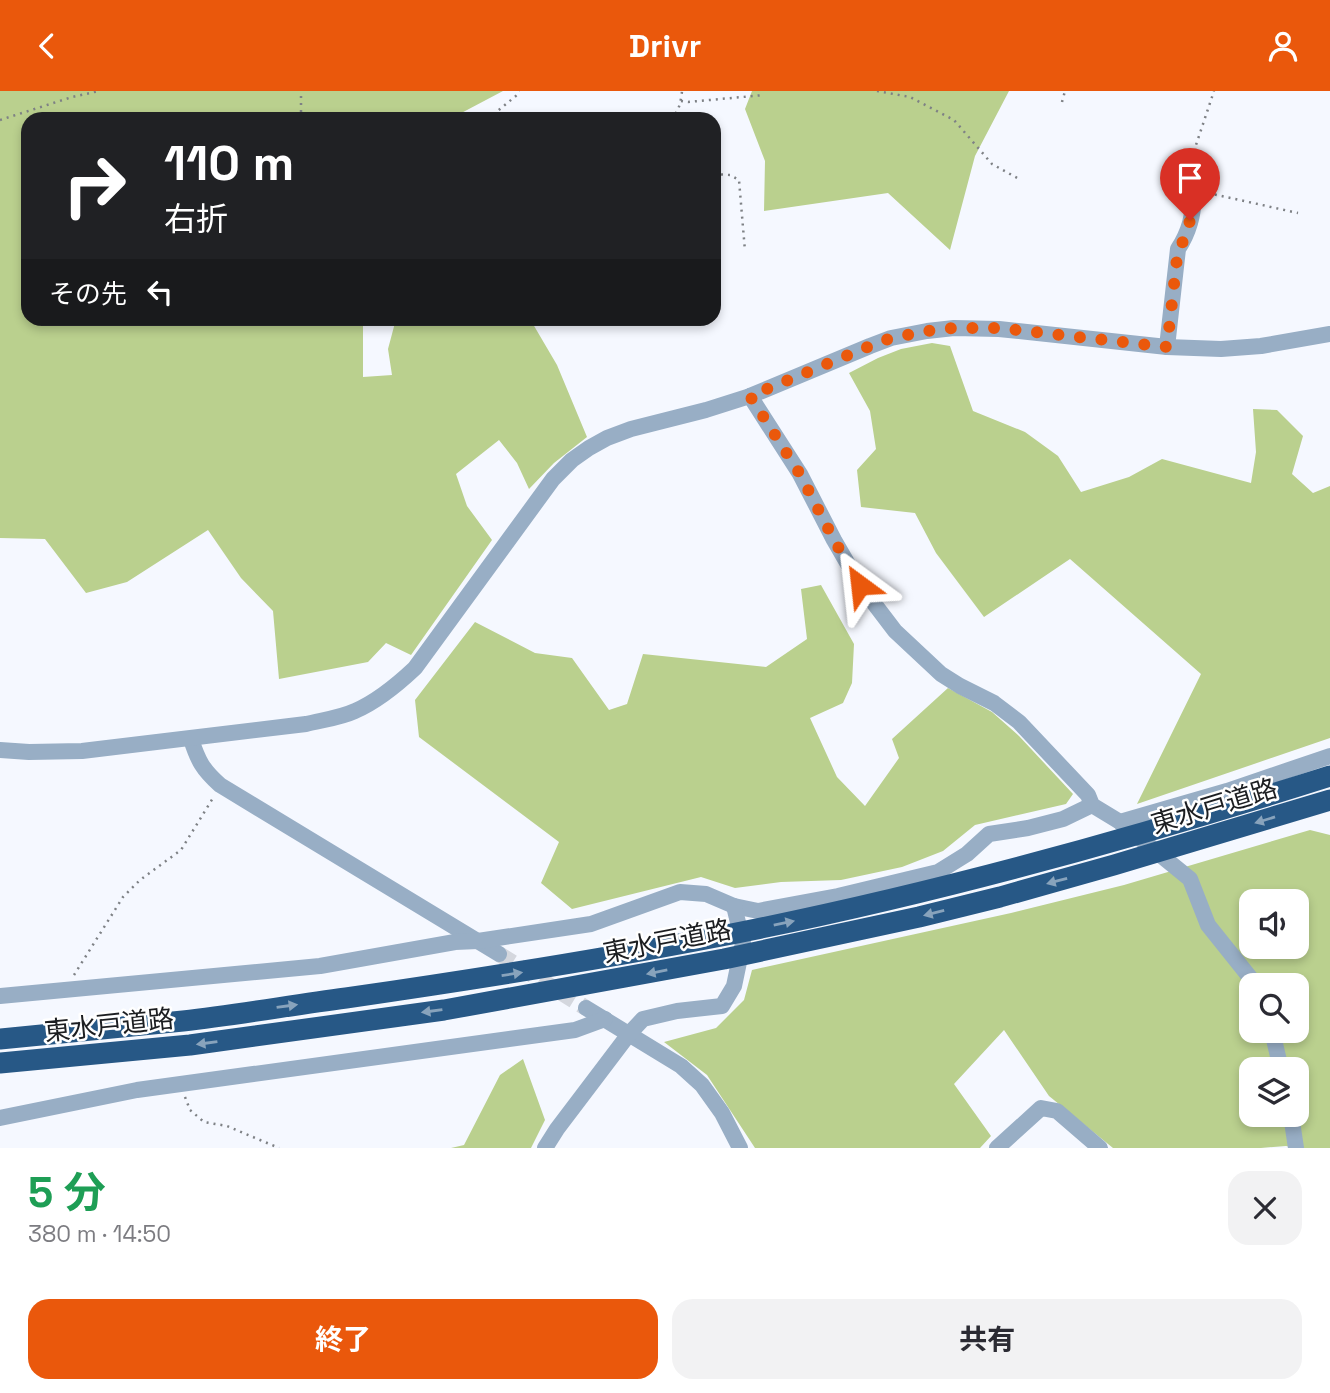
<!DOCTYPE html>
<html lang="ja">
<meta charset="utf-8">
<style>
body{margin:0;font-family:"Space Grotesk","Noto Sans JP",sans-serif;background:#f2f2f3;color:#2b2b33;height:100vh;display:flex;flex-direction:column;font-size:26px;white-space:nowrap}
*{box-sizing:border-box;margin:0}
p{font-size:23px;color:#7c7c81}
.icon{flex:none;width:38px;height:38px;fill:none;stroke:currentColor;stroke-width:2;stroke-linecap:round;stroke-linejoin:round}
.map{position:relative;height:1057px;overflow:hidden}
.side{display:flex;flex-direction:column;background:#fff;flex:1}
.side>*{flex:none}
.top-card{position:absolute;left:21px;top:21px;width:700px;height:214px;border-radius:21px;box-shadow:0 4px 10px #0003;background:#202124;color:#fff;overflow:hidden}
.tools{position:absolute;left:1239px;top:798px;display:grid;gap:14px}
.tools a{display:grid;place-items:center;width:70px;height:70px;border-radius:14px;background:#fff;box-shadow:0 4px 10px #0003;font-size:35px}
.pin{position:absolute;display:grid;place-items:center;width:60px;height:60px;color:#fff;margin:-72px -30px;border-radius:50% 50% 50% 0;rotate:-45deg;box-shadow:0 0 7px #0007}
.pin .icon{rotate:45deg}
.me{position:absolute;width:77px;margin:-38px;rotate:330deg;stroke-linejoin:round;filter:drop-shadow(0 0 5px #0008)}
.turn{display:flex;align-items:center;gap:24px;height:147px;padding:0 28px;font-size:32px}
.turn .icon{width:91px;height:91px;stroke-width:2.5}
.turn b{display:block;font-size:49px;line-height:60px}
.then{display:flex;align-items:center;height:66px;padding:0 28px;background:#0003;gap:14px;font-size:26px}
.round{display:grid;place-items:center;flex:none;width:74px;height:74px;border-radius:21px;background:#f2f2f3}
.summary{display:flex;align-items:center;justify-content:space-between;height:119px;padding:0 28px}
h1{font-size:42px;font-weight:700;line-height:52px;color:#1e9e55}
.primary-button{display:flex;gap:14px;margin-top:auto;padding:14px 28px}
.primary-button a{flex:1;height:80px;border-radius:21px;background:#ea580c;color:#fff;font-size:28px;font-weight:700;line-height:80px;text-align:center}
.primary-button a+a{background:#f2f2f3;color:#2b2b33}
header{display:flex;justify-content:space-between;align-items:center;height:91px;padding:0 28px;background:#ea580c;color:#fff;font-size:32px;font-weight:700}
.map>svg:first-child{display:block}
.green{fill:#bad08e;fill-rule:evenodd}
.lines{fill:none;stroke-linecap:round;stroke-linejoin:round}
.minor-tunnel{stroke:#d4d7de;stroke-width:16;stroke-dasharray:16 8;stroke-linecap:butt}
.path{stroke:#7e8185;stroke-width:2.5;stroke-dasharray:2 5;stroke-linecap:butt}
.minor{stroke:#98aec5;stroke-width:16}
.highway{stroke:#275886;stroke-width:21}
.oneway{fill:#88a3bc}
.route{stroke:#ea580c;stroke-width:12;stroke-dasharray:0 21.6}
.labels{text-anchor:middle;dominant-baseline:central;stroke-width:5;stroke-linejoin:round;paint-order:stroke}
.street-label{font-size:26px;fill:#1c1e21;stroke:#fff}
</style>
<header><svg class="icon" aria-label="back" viewBox="0 0 24 24"><path d="M15 5l-7 7 7 7"/></svg>Drivr<svg class="icon" aria-label="person" viewBox="0 0 24 24"><circle cx="12" cy="8" r="4"/><path d="M4 21q1-7 8-7t8 7"/></svg></header>
<div class="map">
<svg width="1330" height="1057" viewBox="0 0 1330 1057">
<rect width="100%" height="100%" fill="#f5f8ff"/>
<g class="green">
<path d="M0,0H503L450,28H28V228H363V286L392,284L388,258L396,228H530L557,274L587,346L554,372L529,398L517,372L499,349L456,383L467,415L492,449L411,564L386,552L368,571L279,588L273,520L241,487L208,439L127,491L86,502L45,448L0,447Z"/>
<path d="M752,0H1009L975,65L950,159L888,102L764,120L765,70L745,18Z"/>
<path d="M932,252L950,255L973,320L1025,341L1058,365L1081,401L1129,386L1162,368L1251,392L1256,361L1253,318L1277,319L1303,345L1292,383L1313,402L1330,395V647L1137,713L1201,583L1070,468L984,526L936,462L915,422L861,416L857,379L876,358L870,320L849,282L878,267L901,258Z"/>
<path d="M821,494L854,553L852,592L843,612L810,627L837,686L865,715L899,667L892,648L948,597L992,621L1019,645L1073,703L1066,713L975,734L943,760L902,776L841,789L781,791L735,797L701,786L572,818L541,792L559,751L419,646L415,609L475,531L535,562L572,567L609,619L627,613L643,563L766,576L807,548L801,498Z"/>
<path d="M1310,739L1330,744V1057H1296L1286,1055L1261,1057H1113L1049,1005L1004,939L954,993L991,1045L980,1057H755L707,984L664,951L716,937L744,909L752,879L1011,822L1124,794ZM1251,810H1297V856H1251ZM1251,894H1297V940H1251ZM1251,978H1297V1024H1251Z"/>
<path d="M523,968L545,1029L531,1057H451L464,1054L500,984Z"/>
</g>
<g class="lines">
<path class="minor-tunnel" d="M499,863L586,917"/>
<g class="path">
<path d="M877,0L910,6L954,29L992,73L1019,88"/>
<path d="M681,10L688,11L764,4"/>
<path d="M1062,11L1065,0"/>
<path d="M301,28V0"/>
<path d="M488,28L517,4L519,0"/>
<path d="M589,28C606,20 612,23 630,28"/>
<path d="M671,28C679,21 681,10 682,0"/>
<path d="M0,29L72,6L99,0"/>
<path d="M714,83L730,84L739,89L745,160"/>
<path d="M1193,88L1192,66L1214,0"/>
<path d="M1208,102L1298,122"/>
<path d="M74,884L123,806L140,789L181,759L213,707"/>
<path d="M185,1006L190,1019L204,1031L227,1035L279,1057"/>
</g>
<g class="minor">
<path d="M1167,256L1178,158C1188,143 1195,122 1193,103"/>
<path d="M750,305L800,383L834,449L860,494L895,540L941,583L960,595L994,612L1019,631L1088,704L1092,714L1120,731L1190,788L1208,834L1256,894"/>
<path d="M191,648C198,670 203,679 220,694L499,863"/>
<path d="M0,659L29,661L82,660L306,633C322,629 340,627 355,620C378,610 397,594 415,577L553,388L572,369L589,357L607,347L631,338L706,319L750,305L870,255L891,247L927,240L954,237L999,238L1167,256L1221,258L1261,255L1330,243"/>
<path d="M1120,731L1227,700L1330,665"/>
<path d="M0,905L320,875L455,851L478,850L591,833L680,801L706,803L734,815L758,820L838,805L938,781L967,763L989,743L1028,737L1063,728L1092,714"/>
<path d="M586,917L681,975L702,994L722,1022L740,1057"/>
<path d="M1272,940L1281,978"/>
<path d="M1291,1024L1296,1057"/>
<path d="M0,1027L137,999L575,939L605,928"/>
<path d="M545,1057L557,1038L629,943L643,928L677,920L722,915L734,895L743,852L734,815"/>
<path d="M997,1057L1041,1017L1057,1020L1100,1057"/>
</g>
<g class="highway">
<path d="M0,948C61,942 122,936 183,930C238,924 292,914 346,907C470,889 593,870 716,846C924,806 1129,749 1330,685"/>
<path d="M0,972L190,954L444,919L724,868L919,826L1000,806L1114,774L1330,709"/>
</g>
</g>
<defs><path id="oneway-solid" d="M-6-.8H1V-3.2L6.5 0L1 3.2V.8H-6Z" transform="scale(1.75)"/></defs>
<g class="oneway">
<use href="#oneway-solid" transform="translate(1265 729) rotate(163)"/>
<use href="#oneway-solid" transform="translate(1057 790) rotate(165)"/>
<use href="#oneway-solid" transform="translate(934 822) rotate(166)"/>
<use href="#oneway-solid" transform="translate(784 832) rotate(-12)"/>
<use href="#oneway-solid" transform="translate(657 881) rotate(169)"/>
<use href="#oneway-solid" transform="translate(512 883) rotate(-9)"/>
<use href="#oneway-solid" transform="translate(287 915) rotate(-8)"/>
<use href="#oneway-solid" transform="translate(432 920) rotate(172)"/>
<use href="#oneway-solid" transform="translate(207 952) rotate(172)"/>
</g>
<g class="lines">
<path class="route" d="M860,494L834,449L800,383L750,305L870,255L891,247L927,240L954,237H999L1167,256L1178,158L1186,146L1190,129"/>
</g>
<g class="labels">
<g class="street-label">
<text transform="translate(1214 715) rotate(-17)">東水戸道路</text>
<text transform="translate(667 850) rotate(-11)">東水戸道路</text>
<text transform="translate(109 934) rotate(-6)">東水戸道路</text>
</g>
</g>
</svg>
<div class="tools">
<a><svg class="icon" aria-label="sound" viewBox="0 0 24 24"><path d="M4 9h4l5-4v14l-5-4H4zM17 9q2 3 0 6"/></svg></a>
<a><svg class="icon" aria-label="search" viewBox="0 0 24 24"><circle cx="10" cy="10" r="6"/><path d="M15 15l6 6"/></svg></a>
<a><svg class="icon" aria-label="layers" viewBox="0 0 24 24"><path d="M12 4l9 5-9 5-9-5zM3 14l9 5 9-5"/></svg></a>
</div>
<div class="pin" style="left:1190px;top:129px;background:#d93025"><svg class="icon" aria-label="arrive" viewBox="0 0 24 24"><path d="M6 21V4h12l-3 4 3 4H6"/></svg></div>
<svg class="me" style="left:860px;top:494px" viewBox="-20 -20 40 40"><path d="M0-17L14 15 0 8-14 15z" fill="#ea580c" stroke="#fff" stroke-width="4"/></svg>
<div class="top-card">
<div class="turn"><svg class="icon" aria-label="right" viewBox="0 0 24 24"><path d="M7 20v-9h11M14 6l5 5-5 5"/></svg><div><b>110 m</b>右折</div></div>
<div class="then">その先<svg class="icon" aria-label="left" viewBox="0 0 24 24"><path d="M17 20v-9H6M10 6l-5 5 5 5"/></svg></div>
</div>
</div>
<section class="side">
<div class="summary"><div><h1>5 分</h1><p>380 m · 14:50</p></div><a class="round"><svg class="icon" aria-label="close" viewBox="0 0 24 24"><path d="M6 6l12 12M18 6L6 18"/></svg></a></div>
<div class="primary-button"><a>終了</a><a>共有</a></div>
</section>
